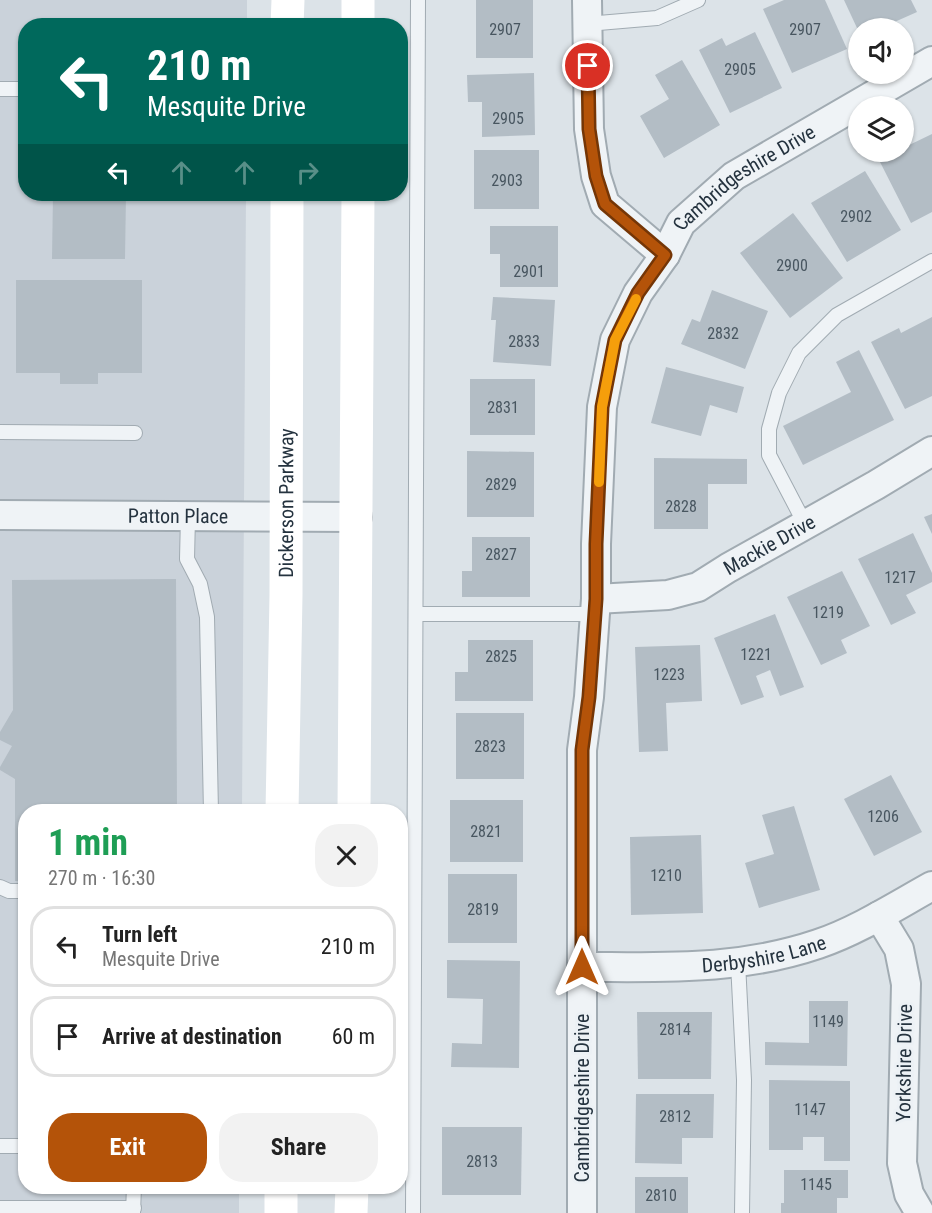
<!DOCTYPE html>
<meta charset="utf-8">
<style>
body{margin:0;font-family:"Roboto Condensed",sans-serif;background:#f2f2f2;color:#222;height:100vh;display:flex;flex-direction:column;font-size:22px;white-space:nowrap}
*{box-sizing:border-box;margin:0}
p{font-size:20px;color:#767676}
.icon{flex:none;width:33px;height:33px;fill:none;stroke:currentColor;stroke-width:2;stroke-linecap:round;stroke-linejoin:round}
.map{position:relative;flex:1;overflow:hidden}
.side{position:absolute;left:18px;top:804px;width:390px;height:390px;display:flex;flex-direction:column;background:#fff;border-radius:24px;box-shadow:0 2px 4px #0004}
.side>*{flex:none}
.banner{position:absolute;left:18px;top:18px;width:390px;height:183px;border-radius:24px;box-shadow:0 2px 4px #0004;background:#00695c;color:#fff;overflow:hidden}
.buttons{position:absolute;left:848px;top:18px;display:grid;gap:12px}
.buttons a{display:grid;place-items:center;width:66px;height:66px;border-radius:50%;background:#fff;box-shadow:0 2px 4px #0004;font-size:30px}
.pin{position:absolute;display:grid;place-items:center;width:51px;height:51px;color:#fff;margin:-26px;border:3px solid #fff;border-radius:50%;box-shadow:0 2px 6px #0007}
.me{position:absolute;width:66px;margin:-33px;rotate:0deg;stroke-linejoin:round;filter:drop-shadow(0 0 4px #0008)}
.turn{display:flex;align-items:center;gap:21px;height:126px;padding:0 30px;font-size:27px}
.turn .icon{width:78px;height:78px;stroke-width:2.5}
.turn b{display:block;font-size:42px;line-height:51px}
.lanes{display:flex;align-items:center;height:57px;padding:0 30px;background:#0003;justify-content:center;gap:30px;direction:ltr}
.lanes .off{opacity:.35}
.round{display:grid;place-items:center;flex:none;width:63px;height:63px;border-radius:24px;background:#f2f2f2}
.summary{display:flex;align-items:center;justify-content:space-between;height:102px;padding:0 30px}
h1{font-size:36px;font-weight:700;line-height:45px;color:#1e9e55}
.button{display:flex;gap:12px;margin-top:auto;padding:12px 30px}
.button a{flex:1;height:69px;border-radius:24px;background:#b45309;color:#fff;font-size:24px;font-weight:700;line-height:69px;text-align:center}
.button a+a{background:#f2f2f2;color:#222}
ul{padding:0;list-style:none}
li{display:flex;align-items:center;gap:18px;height:81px;margin:0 12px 9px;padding:0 18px;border:3px solid #e0e0e0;border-radius:24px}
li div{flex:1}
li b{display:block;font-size:22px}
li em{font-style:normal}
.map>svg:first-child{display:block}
.built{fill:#cad2da}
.building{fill:#b3bdc5}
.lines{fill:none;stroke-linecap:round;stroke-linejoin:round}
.service-casing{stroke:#a1abb2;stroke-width:16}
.minor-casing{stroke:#a1abb2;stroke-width:32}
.service{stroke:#eff3f6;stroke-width:14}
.minor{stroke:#eff3f6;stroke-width:28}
.secondary{stroke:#fff;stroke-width:33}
.route-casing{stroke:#753606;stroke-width:15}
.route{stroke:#b45309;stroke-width:10}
.slow{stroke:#f59e0b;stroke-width:10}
.labels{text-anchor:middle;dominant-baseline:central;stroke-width:6;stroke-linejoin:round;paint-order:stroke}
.number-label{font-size:16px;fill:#485660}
.street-label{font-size:20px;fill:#25333f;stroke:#ecf1f5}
</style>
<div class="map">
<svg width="932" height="1213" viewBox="0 0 932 1213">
<rect width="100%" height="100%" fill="#dce3e8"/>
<path class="built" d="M0,0H247V25L26,26V194H246L242,811L26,812V1186L239,1187V1213H0Z"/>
<g class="building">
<rect x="476" y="0" width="57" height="58"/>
<path d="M784,0H825L847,49L792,73L763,9Z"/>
<path d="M844,0H911L917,12L881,28H857Z"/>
<path d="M755,32L782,88L730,113L699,50L722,38L726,46Z"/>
<path d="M682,60L720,125L664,158L640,116L669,99L655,75Z"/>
<path d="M534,73L535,135L482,137V102H468L467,75Z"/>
<path d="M932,134V212L911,223L879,160L897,152H903V148Z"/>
<rect x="474" y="150" width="65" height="59"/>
<path d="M865,171L901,230L847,262L811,203Z"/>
<path d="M53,194H126L125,259H52Z"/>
<path d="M793,213L843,278L790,318L740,253Z"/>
<path d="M490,226H558V287H500V254H490Z"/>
<path d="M16,280H142V373H98V384H60V373H16Z"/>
<path d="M712,290L768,311L745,369L681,344L692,319L700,322Z"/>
<path d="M493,297L555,300L551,366L493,362L496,320H491Z"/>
<path d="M932,317V396L905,409L871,342L899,328L901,333Z"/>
<path d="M859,350L894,420L803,465L783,426L851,392L836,362Z"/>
<path d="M666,367L744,387L737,413L710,405L701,436L651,423Z"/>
<rect x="470" y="379" width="65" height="56"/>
<path d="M467,451L534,452V517H467Z"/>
<path d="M654,458L747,459V484H708V529H654Z"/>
<path d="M932,514V534L924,517Z"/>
<path d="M913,533L932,573V582L906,595L916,613L891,625L858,559Z"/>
<path d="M472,537H530V597H462V571H472Z"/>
<path d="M842,571L870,626L841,640L847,653L821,665L787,597Z"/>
<path d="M176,579L177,812H26V881H15V779L0,770V767L12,746L0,740V732L13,710L12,580Z"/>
<path d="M775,614L804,687L780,696L770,670L756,676L764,697L741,705L714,638Z"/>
<path d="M468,640H533V701H455V672H468Z"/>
<path d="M700,645L702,701L666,703L668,751L639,752L635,647Z"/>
<rect x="456" y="713" width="68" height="66"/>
<path d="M891,775L922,832L874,856L844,799Z"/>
<rect x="450" y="800" width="73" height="62"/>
<path d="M794,806L820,890L759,908L745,863L774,854L762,815Z"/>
<path d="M701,835L703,913L631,915L630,837Z"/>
<rect x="448" y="874" width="69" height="69"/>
<path d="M447,960L520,961L519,1068L451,1067L452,1043L482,1044L483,999L447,998Z"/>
<path d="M809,1001H848L847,1066L765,1065V1042L809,1043Z"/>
<path d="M637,1012H712L711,1079H638Z"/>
<path d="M769,1080L850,1081V1161H824V1137H803V1150H769Z"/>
<path d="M636,1094H714L713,1138H682V1164L635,1163Z"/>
<path d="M442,1127H522L521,1195H442Z"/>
<path d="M784,1170H848V1198H837V1213H781V1203H784Z"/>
<rect x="635" y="1177" width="53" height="36"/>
</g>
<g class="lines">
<g class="service-casing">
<g id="service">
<path d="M587,24L657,18L698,0"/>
<path d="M0,89H26"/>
<path d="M0,432L135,433"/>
<path d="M188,516L187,559L200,584L207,617L211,812"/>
<path d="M805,524L769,455V429L779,393L799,353L837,315L932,261"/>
<path d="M417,614H595"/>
<path d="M0,887L9,891H26"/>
<path d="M738,963L744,1080L742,1213"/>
<path d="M0,1146H26"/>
<path d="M0,1208H134"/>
<path d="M133,1213L134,1186"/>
<path d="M413,1213L418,0"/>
</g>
</g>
<g class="minor-casing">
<g id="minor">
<path d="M587,0L589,129L596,176L605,204L665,255"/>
<path id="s1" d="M0,515L357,517"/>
<path id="s2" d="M596,599L668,595L698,587L728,568L876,485L932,451"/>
<path d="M879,916L899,949L906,984L902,1163L909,1194L920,1213"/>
<path id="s3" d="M582,967C665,967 738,971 818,944C857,931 896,906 932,886"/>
<path id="s4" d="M582,1213V750L589,697L596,599V544L602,407L615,340L638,293L665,255L681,223L734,176L932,61"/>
</g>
</g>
<use href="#service" class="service"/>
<use href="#minor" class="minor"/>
<g class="secondary">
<path d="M287,26L288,0"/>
<path d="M358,26V0"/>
<path id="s5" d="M282,812L286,595L287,194"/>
<path d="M354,812L358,194"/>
<path d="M281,1186V1213"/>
<path d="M351,1213L352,1186"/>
</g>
</g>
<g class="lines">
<g class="route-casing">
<path id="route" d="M582,967V750L589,697L596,599V544L602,407L615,340L638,293L665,255L605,204L596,176L589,129L588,66"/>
</g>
<use href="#route" class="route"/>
<path class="slow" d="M599,482L602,407L615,340L636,299"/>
</g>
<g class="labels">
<g class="number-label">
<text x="505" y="29">2907</text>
<text x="805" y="29">2907</text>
<text x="740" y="69">2905</text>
<text x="508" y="118">2905</text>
<text x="507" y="180">2903</text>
<text x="856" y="216">2902</text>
<text x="792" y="265">2900</text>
<text x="529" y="271">2901</text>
<text x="723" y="333">2832</text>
<text x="524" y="341">2833</text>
<text x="503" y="407">2831</text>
<text x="501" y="484">2829</text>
<text x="681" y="506">2828</text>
<text x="501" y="554">2827</text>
<text x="900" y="577">1217</text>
<text x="828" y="612">1219</text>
<text x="756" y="654">1221</text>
<text x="501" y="656">2825</text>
<text x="669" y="674">1223</text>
<text x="490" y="746">2823</text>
<text x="883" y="816">1206</text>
<text x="486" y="831">2821</text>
<text x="666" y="875">1210</text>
<text x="483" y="909">2819</text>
<text x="828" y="1021">1149</text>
<text x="675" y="1029">2814</text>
<text x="810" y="1109">1147</text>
<text x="675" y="1116">2812</text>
<text x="482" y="1161">2813</text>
<text x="816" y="1184">1145</text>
<text x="661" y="1195">2810</text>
</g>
<g class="street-label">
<text stroke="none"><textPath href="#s4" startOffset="1088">Cambridgeshire Drive</textPath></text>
<text stroke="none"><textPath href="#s5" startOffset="309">Dickerson Parkway</textPath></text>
<text stroke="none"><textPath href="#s1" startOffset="178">Patton Place</textPath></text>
<text stroke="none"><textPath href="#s2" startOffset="186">Mackie Drive</textPath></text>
<text stroke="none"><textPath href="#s3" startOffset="183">Derbyshire Lane</textPath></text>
<text transform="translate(904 1063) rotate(-89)">Yorkshire Drive</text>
<text transform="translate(582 1098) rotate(-90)">Cambridgeshire Drive</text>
</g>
</g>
</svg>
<div class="buttons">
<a><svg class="icon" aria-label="sound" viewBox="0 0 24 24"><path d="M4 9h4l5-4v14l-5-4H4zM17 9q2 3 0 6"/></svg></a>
<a><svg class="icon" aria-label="layers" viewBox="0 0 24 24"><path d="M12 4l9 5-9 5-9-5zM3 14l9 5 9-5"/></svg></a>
</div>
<div class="pin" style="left:588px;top:66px;background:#d93025"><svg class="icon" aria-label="arrive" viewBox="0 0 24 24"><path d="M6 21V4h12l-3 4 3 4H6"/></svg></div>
<svg class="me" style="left:582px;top:967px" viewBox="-20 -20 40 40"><path d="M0-17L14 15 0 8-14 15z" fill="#b45309" stroke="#fff" stroke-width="4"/></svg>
<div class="banner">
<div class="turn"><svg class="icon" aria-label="left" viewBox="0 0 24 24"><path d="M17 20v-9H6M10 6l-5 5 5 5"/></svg><div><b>210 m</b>Mesquite Drive</div></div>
<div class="lanes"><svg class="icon" aria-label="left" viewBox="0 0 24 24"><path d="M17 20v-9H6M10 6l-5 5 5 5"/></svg><svg class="icon off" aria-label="ahead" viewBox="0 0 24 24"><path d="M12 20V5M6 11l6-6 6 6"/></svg><svg class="icon off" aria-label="ahead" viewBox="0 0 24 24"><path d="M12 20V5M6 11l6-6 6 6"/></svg><svg class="icon off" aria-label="right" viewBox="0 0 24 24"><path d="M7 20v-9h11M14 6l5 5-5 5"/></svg></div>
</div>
<section class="side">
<div class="summary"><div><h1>1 min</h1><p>270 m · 16:30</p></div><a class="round"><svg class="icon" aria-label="close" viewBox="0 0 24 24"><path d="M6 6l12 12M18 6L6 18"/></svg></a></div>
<ul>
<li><svg class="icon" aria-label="left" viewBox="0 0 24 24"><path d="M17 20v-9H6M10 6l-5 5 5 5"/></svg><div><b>Turn left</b><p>Mesquite Drive</p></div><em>210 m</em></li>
<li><svg class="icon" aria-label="arrive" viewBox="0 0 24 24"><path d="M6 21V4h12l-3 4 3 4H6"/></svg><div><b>Arrive at destination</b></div><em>60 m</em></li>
</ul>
<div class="button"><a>Exit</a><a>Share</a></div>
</section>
</div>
